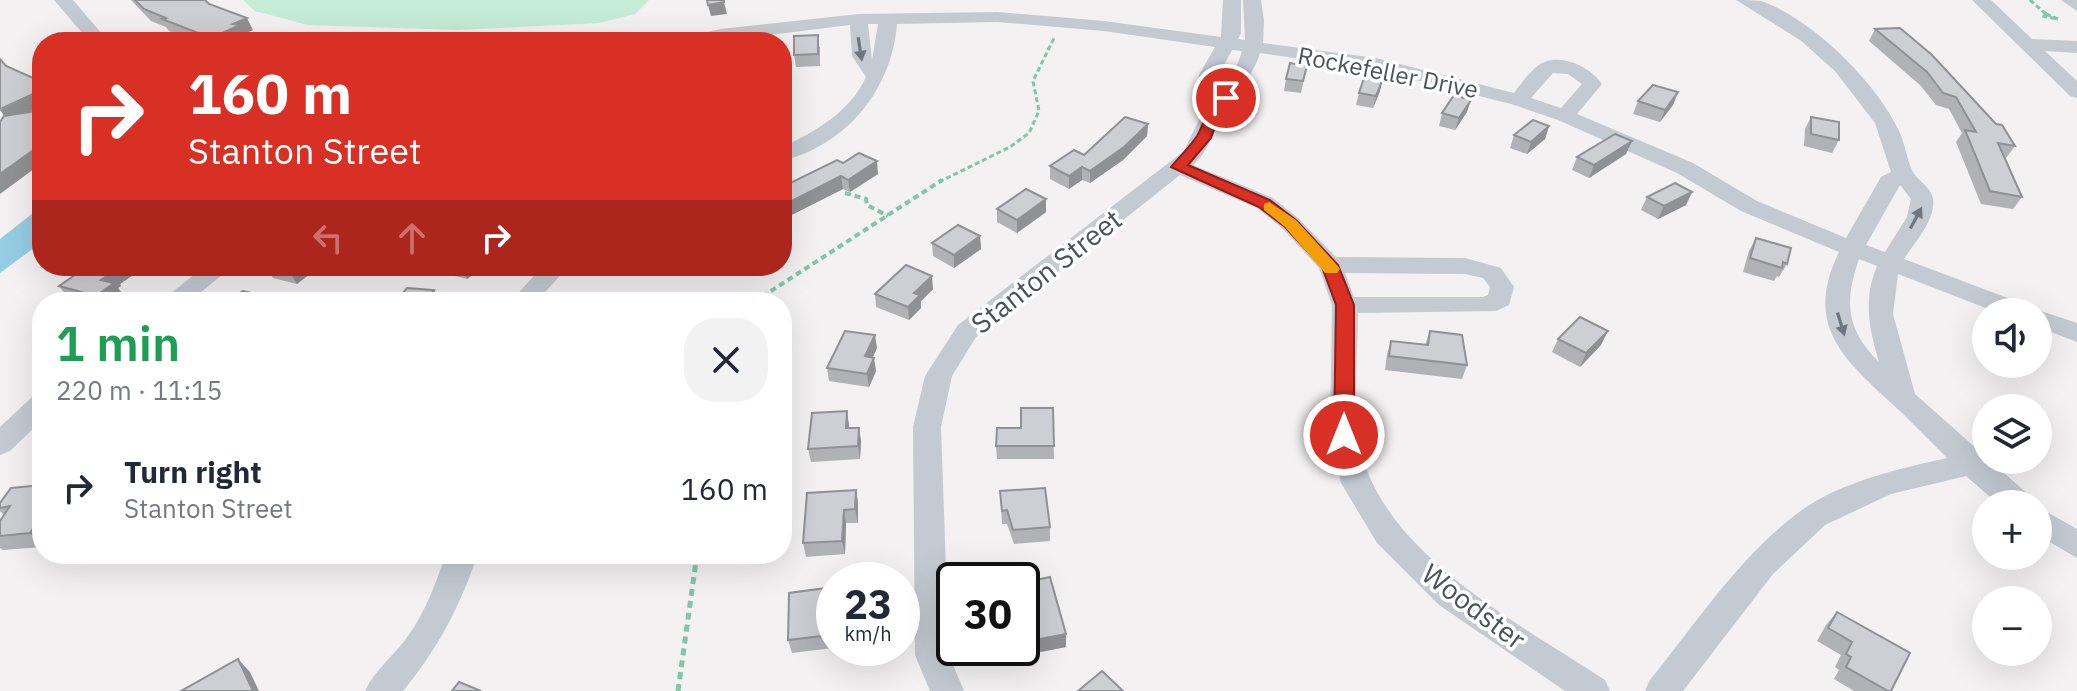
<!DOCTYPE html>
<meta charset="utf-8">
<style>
body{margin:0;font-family:"IBM Plex Sans",sans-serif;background:#f2f2f3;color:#1f2937;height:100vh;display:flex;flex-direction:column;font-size:30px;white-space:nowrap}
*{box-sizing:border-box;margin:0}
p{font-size:26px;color:#747a83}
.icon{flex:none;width:44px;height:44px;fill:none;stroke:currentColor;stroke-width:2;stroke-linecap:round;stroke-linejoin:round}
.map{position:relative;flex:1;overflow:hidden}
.details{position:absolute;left:32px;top:292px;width:760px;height:272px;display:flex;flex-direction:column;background:#fff;border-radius:32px;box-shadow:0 8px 32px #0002}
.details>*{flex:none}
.banner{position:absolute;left:32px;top:32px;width:760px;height:244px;border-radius:32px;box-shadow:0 8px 32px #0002;background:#d93025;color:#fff;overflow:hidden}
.tools{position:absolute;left:1972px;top:298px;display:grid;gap:16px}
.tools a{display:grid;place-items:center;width:80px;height:80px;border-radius:50%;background:#fff;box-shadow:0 8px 32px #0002;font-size:40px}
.speed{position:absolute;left:816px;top:562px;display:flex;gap:16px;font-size:40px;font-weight:700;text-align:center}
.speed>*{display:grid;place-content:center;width:104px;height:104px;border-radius:50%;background:#fff;box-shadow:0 8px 32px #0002;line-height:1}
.speed small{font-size:20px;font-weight:400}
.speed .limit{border:4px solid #111;border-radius:12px;background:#fff;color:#111}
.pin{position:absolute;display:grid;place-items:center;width:68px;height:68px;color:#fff;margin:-34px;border:4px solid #fff;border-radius:50%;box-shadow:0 2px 8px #0007}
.me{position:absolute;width:88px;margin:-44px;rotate:0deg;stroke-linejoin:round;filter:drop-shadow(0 0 6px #0008)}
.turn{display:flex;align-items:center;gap:28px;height:168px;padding:0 24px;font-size:36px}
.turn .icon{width:104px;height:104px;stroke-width:2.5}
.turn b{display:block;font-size:56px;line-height:68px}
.lanes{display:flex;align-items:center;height:76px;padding:0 24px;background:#0003;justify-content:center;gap:40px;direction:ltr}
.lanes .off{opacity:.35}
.round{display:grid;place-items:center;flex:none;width:84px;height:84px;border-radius:32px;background:#f2f2f3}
.head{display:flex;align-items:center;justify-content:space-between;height:136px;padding:0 24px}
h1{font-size:48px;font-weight:600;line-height:60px;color:#1e9e55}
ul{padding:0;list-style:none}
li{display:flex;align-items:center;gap:24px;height:120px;padding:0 24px}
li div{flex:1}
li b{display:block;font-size:30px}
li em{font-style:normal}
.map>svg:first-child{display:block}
.green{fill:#c4ecd6}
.water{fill:#95cee4}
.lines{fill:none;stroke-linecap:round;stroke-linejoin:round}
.path-far2{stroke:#7fc7a8;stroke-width:3;stroke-dasharray:5 3;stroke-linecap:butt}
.path-far1{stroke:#7fc7a8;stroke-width:4;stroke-dasharray:6 4;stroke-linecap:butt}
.path{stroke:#7fc7a8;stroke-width:5;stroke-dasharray:7 5;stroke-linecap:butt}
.minor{fill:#c3cad1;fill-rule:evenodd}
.wall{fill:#b1b2b6}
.shaded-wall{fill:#909194}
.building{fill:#cecfd4;stroke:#909194;stroke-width:2}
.oneway{fill:#6e767f}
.route{fill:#d93025;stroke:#8d1f18;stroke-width:2}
.slow{fill:#f59e0b}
.labels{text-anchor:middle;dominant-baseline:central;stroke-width:7;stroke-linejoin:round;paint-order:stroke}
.far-street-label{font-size:24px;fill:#4a525c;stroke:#fff}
.street-label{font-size:28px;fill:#4a525c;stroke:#fff}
</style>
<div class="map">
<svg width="2077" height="691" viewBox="0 0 2077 691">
<rect width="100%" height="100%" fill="#f3f1f1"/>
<path class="green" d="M243,0H649L635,14L599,23L458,30L308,25L255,11Z"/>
<path class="water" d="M42,206V242L0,273V239Z"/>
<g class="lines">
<g class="path-far2">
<path d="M2030,0L2046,14"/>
<path d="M2046,14L2058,19L2042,16Z"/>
<path d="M939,182L1010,147L1029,133L1039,111L1033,81L1055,36"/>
</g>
<g class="path-far1">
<path d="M845,193L866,199L867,205L888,216"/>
<path d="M754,302L942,180"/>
</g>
<path class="path" d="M678,691L697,554"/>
<g class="minor">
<path d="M54,0H73L109,42H90Z"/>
<path d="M1223,0H1241V33L1238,39L1245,40L1243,0H1261L1264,21L1263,43L1376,58L1514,93C1521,84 1530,71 1540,64C1560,52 1591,67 1602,84L1577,114L1693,163L1757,201L1846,238L1881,177L1891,172L1875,123L1835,71L1800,40L1736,0C1744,0 1753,0 1761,1C1811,18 1875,81 1898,129C1905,142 1906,157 1912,170C1917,181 1931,186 1933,199C1936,220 1914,243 1904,259L2029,306L2032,311L2038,310L2077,323V342L2038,327V312H1996L1898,274L1893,314L1915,394L2030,496L2034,504H1998L1966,476L1891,494L1825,525L1773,574L1683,691H1645L1650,680C1697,622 1741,554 1802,510C1840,482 1902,468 1947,458C1928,439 1909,419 1889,401C1839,355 1805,322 1839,252L1741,211L1677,173L1558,120L1511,104L1376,70L1260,53C1252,79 1235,93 1222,114C1212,132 1209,152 1193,165L1273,198L1298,218L1336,257L1465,258L1501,268L1514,287L1509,305L1496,311L1358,313C1358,353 1353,396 1358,435C1373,550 1518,622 1605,680L1610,691H1565L1439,605L1377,543L1341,483L1330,435L1332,305L1319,268L1282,228L1257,208L1180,175L976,337L952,376L941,427L949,655L964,691H930L915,655L913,427L925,376L958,325L1184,151L1202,114L1198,92L1199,75L1215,47L1104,31L997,22L897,24C892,89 847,145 782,161V147C815,132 850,112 866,77L852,56L850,25L713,42H676L678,38L721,29L859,14L997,12L1104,21L1221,37ZM868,24H878L872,60ZM1232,50L1242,51C1237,68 1230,81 1218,94L1219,75ZM1553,73L1568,74L1582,84L1561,108L1531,98ZM1900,185L1911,199L1907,217L1885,252L1866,245ZM1859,259L1877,266C1863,299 1869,329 1879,362C1846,329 1844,302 1859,259ZM1345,273L1465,274L1483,278L1490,287L1488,295L1483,297H1354Z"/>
<path d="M1972,0H1991L2032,39L2077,41V53L2045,51L2077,81V98L2070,96Z"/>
<path d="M2061,0H2077V11Z"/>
<path d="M205,266H233L189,302H160Z"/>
<path d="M543,266H569L536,302H510Z"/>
<path d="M42,394V420L10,451L0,455V427L32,397Z"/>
<path d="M2038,507L2077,529V558L2038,535Z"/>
<path d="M446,554H478C459,608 439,647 403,691H365C375,669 395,655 408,636C426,611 436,582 446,554Z"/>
</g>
</g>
<g class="wall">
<path d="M131,0H205L209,4L253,30L244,34L246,37L235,42H198L169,31L166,27L151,21Z"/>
<path d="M1875,29L2015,146L2006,158H2005L2022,197L2013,209L1981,204L1956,142L1962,133L1949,109L1936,105L1920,85L1869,41Z"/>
<path d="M820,47V66L796,67L794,55Z"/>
<path d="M1307,66L1301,93L1284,91L1286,79Z"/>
<path d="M1380,91L1373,108L1356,105L1359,93Z"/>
<path d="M1678,92L1673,105L1660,122L1633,114L1638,101Z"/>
<path d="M1467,112L1455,130L1439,126L1442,113Z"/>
<path d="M1811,117L1839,140L1832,153L1804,146L1805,129Z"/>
<path d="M1148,124L1147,136L1123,160L1090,183L1082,180L1069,189L1050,179V166L1084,155Z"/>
<path d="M1549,126L1545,139L1527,154L1510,148L1514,135Z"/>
<path d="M1632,141L1626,154L1589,178L1572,170L1577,157Z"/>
<path d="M843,163L878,174L850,192L843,189L782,219V187Z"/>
<path d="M1692,192L1686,205L1658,219L1641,210L1647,197Z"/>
<path d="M1046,199V212L1017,233L997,222V209Z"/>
<path d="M980,236L981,249L954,268L933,256L932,243Z"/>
<path d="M1756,238L1787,264L1779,277L1777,276L1774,281L1743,272L1749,251Z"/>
<path d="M88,266H146L120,284L121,286L118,288L124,296L116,302H79L69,299L59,286Z"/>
<path d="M265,266H320L297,284L273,278Z"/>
<path d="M440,266H484L467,279L443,273Z"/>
<path d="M933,289L921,301V308L909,320L876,307L875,294Z"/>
<path d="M1430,331L1467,365L1462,379L1385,370L1387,354L1391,341L1425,345Z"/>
<path d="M1558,339L1601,345L1580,367L1552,352Z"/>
<path d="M877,348L873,357L876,371L869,387L829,381L827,368Z"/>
<path d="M1053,408L1054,459H997L996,446L1021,428Z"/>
<path d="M847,411L849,428H859L861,441L860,459L811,462L808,449Z"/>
<path d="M42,485V547L3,550L0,548V521L4,515L0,511V503Z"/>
<path d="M856,490L858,503V523H846L845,554L806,557L803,543Z"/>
<path d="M1000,491L1050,527V541L1014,544L1007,524H1002Z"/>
<path d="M550,554H593L590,562L554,563Z"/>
<path d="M1022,583L1066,634V647L1025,655L1022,644Z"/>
<path d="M834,587L833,648L792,653L788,640Z"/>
<path d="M1837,612L1891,691H1854L1834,679L1839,670L1835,667L1841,655L1817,641L1826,625Z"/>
</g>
<g class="shaded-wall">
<path d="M724,2L727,14L711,16L708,5Z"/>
<path d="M247,18L253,30L244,34L246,37L235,42H214L211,38L233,24Z"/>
<path d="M1383,78L1380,91L1373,108L1376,96Z"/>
<path d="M42,90V106L8,121L0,110Z"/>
<path d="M1678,92L1673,105L1660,122L1665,110Z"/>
<path d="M1471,100L1467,112L1455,130L1459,118Z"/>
<path d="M1148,124L1147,136L1123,160L1090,183V171Z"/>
<path d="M1549,126L1545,139L1527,154L1531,142Z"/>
<path d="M1632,141L1626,154L1589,178L1594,165Z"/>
<path d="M42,142V163L0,194V174Z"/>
<path d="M877,161L878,174L850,192L848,180Z"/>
<path d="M1082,167V180L1069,189V176Z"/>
<path d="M841,176L843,189L782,220V206Z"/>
<path d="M1692,192L1686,205L1658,219L1664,206Z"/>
<path d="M1046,199V212L1017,233V220Z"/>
<path d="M980,236L981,249L954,268V255Z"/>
<path d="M118,266H146L120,284L121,286L118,288L124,296L116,302H100L96,296L101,280Z"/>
<path d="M296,266H320L297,284L289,271Z"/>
<path d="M461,266H484L467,279Z"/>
<path d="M932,276L933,289L921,301V308L909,320L908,307L914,293Z"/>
<path d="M434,290L440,302H425Z"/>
<path d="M1608,331L1601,345L1580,367L1586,353Z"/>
<path d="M875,335L877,348L867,370L865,356Z"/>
<path d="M874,358L876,371L869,387L867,374Z"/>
<path d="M847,411L849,425L848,442L846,428Z"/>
<path d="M859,428L861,441L860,459L858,446Z"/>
<path d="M856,490L858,503V523L855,509Z"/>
<path d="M844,510L846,523L845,554L842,541Z"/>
<path d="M42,515V545L30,533Z"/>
<path d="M587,554H593L590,562Z"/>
<path d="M829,611L832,624L833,648L830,635Z"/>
<path d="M1066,634V647L1025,655V642Z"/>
<path d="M238,659L250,672L259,691H253Z"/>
</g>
<g class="building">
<path d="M135,0H205L209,4L247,18L233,24L240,25L211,38L162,19L166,18L144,9Z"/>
<path d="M707,0H724V2L708,5Z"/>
<path d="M1900,28L1932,55L1996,124L2002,125L2015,146L1998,143L2022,197L1990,191L1965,130L1976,132L1956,97L1943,93L1927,72L1875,29Z"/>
<path d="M818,35V54L794,55V36Z"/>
<path d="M0,59L6,66L42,82V90L0,109Z"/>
<path d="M1290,63L1307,66L1303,81L1286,79Z"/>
<path d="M1365,75L1383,78L1376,96L1359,93Z"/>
<path d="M1653,85L1678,92L1665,110L1638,101Z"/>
<path d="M1454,95L1471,100L1459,118L1442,113Z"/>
<path d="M42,110V142L39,146L0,174V122L4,116Z"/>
<path d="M1125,117L1148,124L1124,147L1090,171L1082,167L1069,176L1050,166L1074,150L1084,155Z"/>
<path d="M1811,117L1839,122V140L1811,134Z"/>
<path d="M1533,120L1549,126L1531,142L1514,135Z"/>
<path d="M1615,134L1632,141L1594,165L1577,157Z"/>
<path d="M859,153L877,161L848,180L841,176L782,206V187L837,160L843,163Z"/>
<path d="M1675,183L1692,192L1664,206L1647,197Z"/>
<path d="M1026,189L1046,199L1017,220L997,209Z"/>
<path d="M958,225L980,236L954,255L932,243Z"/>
<path d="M1756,238L1791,248L1787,264L1783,262L1782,268L1750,258Z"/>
<path d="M906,265L932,276L914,293L920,295L908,307L875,294Z"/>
<path d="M88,266H118L109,272H112L101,280L114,283L96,296L59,286Z"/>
<path d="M268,266H296L289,271Z"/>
<path d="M407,288L434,290L425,302H396Z"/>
<path d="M243,291L266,297L260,302H225Z"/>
<path d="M1580,317L1608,331L1586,353L1558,339Z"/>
<path d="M845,331L875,335L865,356L874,358L867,374L827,368Z"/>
<path d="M1430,331L1462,335L1467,365L1389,356L1391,341L1428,345Z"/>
<path d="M1021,408H1053L1054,446H996L997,428H1021Z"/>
<path d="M847,411L846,428H859L858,446L808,449L812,413Z"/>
<path d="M42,485V515L30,533L0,536V521L10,506L0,508V503L11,488Z"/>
<path d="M1045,488L1050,527L1013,530L1007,510L1002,511L1000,491Z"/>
<path d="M856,490L855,509L844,510L842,541L803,543L807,493Z"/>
<path d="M1050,577L1066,634L1025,642L1022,632V583Z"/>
<path d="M834,587V610L829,611L830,635L788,640L789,593Z"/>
<path d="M1837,612L1910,653L1891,691H1888L1846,667L1851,657L1846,654L1852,642L1828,628Z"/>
<path d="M238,659L253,691H181Z"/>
<path d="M1102,671L1123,691H1078Z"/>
<path d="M459,682L481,691H452Z"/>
</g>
<defs><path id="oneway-solid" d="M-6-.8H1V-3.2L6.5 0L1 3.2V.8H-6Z" transform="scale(2)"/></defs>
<g class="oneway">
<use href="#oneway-solid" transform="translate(860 49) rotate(81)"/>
<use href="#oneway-solid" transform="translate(1916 218) rotate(-62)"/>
<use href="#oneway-solid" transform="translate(1841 324) rotate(73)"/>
</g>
<path class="route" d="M1226,94L1233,98L1219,115L1211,138L1188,165L1270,200L1296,220L1338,265L1354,305V435L1351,440H1337L1334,435L1336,305L1322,267L1285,227L1259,207L1171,167C1179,157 1190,147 1197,136C1206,121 1207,101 1226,94Z"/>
<path class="slow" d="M1269,202L1296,220L1337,265L1340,269L1337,273H1325L1285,227L1264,210V204Z"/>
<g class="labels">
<g class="far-street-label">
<text transform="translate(1388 72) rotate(11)">Rockefeller Drive</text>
</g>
<g class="street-label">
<text transform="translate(1046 271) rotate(-38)">Stanton Street</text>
<text transform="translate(1474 606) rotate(37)">Woodster</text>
</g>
</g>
</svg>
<div class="tools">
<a><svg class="icon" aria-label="sound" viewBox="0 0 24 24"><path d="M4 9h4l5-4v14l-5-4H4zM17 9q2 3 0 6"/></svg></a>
<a><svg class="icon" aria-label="layers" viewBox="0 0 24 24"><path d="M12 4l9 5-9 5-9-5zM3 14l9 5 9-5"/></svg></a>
<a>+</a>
<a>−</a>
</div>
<div class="speed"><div>23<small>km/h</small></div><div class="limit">30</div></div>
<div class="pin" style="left:1226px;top:98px;background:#d93025"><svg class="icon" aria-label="arrive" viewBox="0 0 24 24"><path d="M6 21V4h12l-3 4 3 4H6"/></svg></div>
<svg class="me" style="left:1344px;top:435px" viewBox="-20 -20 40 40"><circle r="17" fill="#d93025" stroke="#fff" stroke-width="3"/><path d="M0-11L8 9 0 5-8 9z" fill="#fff"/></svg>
<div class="banner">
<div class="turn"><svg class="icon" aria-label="right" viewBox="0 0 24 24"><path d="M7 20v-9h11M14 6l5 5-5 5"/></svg><div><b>160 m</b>Stanton Street</div></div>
<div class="lanes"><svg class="icon off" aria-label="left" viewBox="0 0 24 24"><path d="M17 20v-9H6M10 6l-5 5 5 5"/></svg><svg class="icon off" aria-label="ahead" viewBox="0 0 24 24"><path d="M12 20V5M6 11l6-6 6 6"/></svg><svg class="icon" aria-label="right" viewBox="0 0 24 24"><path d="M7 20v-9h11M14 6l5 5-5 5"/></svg></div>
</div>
<section class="details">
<div class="head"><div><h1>1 min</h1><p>220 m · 11:15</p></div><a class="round"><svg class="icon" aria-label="close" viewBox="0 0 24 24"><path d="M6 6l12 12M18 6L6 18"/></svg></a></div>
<ul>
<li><svg class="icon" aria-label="right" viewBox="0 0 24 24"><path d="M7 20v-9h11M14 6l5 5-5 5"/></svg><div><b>Turn right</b><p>Stanton Street</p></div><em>160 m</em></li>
</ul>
</section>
</div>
